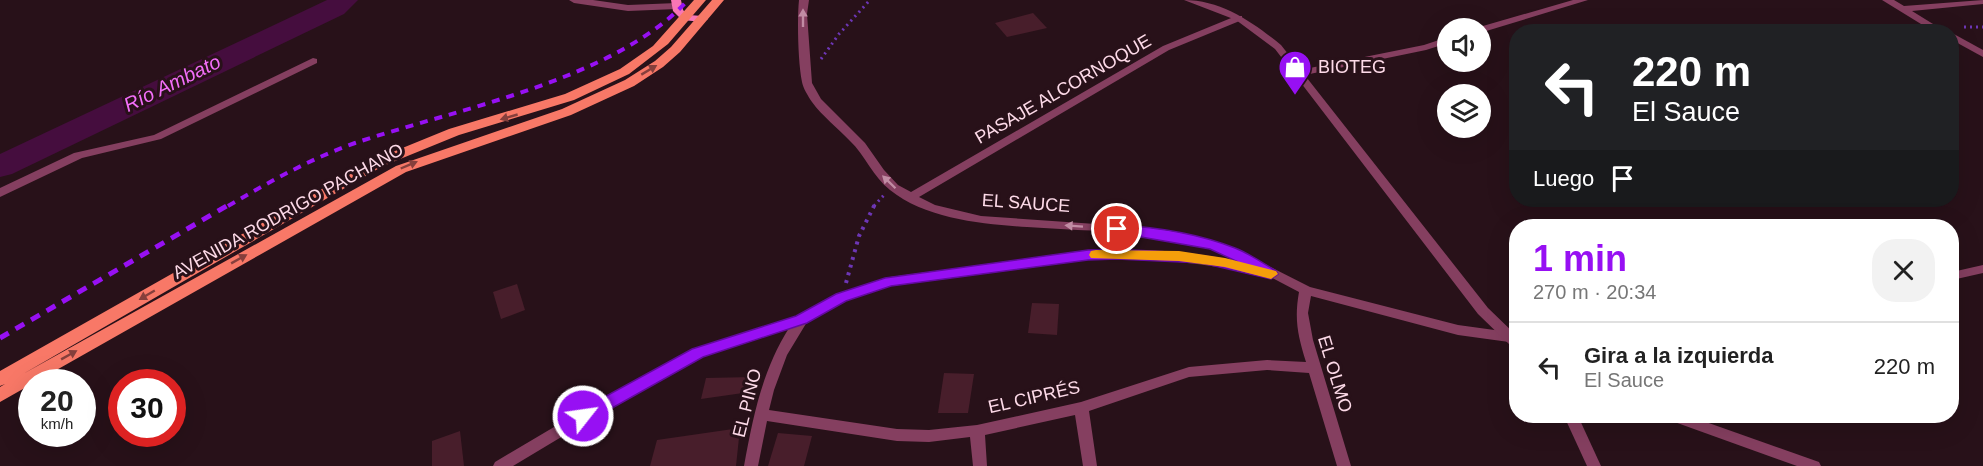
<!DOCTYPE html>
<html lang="es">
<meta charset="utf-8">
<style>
body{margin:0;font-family:Arial,sans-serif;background:#f2f2f2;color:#222;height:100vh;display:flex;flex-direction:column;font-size:22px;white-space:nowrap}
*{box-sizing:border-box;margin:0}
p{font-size:20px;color:#767676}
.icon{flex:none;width:33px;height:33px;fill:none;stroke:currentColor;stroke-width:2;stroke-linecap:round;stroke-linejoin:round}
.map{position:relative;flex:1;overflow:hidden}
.sheet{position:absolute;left:1509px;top:219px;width:450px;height:204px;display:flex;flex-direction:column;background:#fff;border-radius:24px;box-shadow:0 6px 24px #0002}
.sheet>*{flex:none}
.hud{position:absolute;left:1509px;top:24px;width:450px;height:183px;border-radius:24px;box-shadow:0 6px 24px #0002;background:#202124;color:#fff;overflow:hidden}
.buttons{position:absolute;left:1437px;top:18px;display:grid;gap:12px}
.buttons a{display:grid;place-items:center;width:54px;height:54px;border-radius:50%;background:#fff;box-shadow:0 6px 24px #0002;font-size:30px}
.speed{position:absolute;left:18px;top:369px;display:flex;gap:12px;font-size:30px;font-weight:700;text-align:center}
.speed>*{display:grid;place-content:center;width:78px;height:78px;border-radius:50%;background:#fff;box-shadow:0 6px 24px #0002;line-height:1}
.speed small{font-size:15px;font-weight:400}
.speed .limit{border:9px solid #d22;background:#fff;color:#111}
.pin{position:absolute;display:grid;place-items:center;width:51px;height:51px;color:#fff;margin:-26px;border:3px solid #fff;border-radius:50%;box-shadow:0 2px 6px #0007}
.me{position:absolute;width:66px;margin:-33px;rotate:60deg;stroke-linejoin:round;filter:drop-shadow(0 0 4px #0008)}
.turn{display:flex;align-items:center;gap:21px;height:126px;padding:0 24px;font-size:27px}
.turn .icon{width:78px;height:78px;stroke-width:2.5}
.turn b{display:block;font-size:42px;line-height:51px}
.then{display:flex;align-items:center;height:57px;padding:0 24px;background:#0003;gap:12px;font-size:22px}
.round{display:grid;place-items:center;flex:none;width:63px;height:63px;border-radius:24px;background:#f2f2f2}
.summary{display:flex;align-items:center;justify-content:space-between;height:102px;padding:0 24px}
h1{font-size:36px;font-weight:600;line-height:45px;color:#9710f3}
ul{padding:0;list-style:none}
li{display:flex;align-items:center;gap:18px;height:90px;padding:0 24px;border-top:2px solid #e0e0e0}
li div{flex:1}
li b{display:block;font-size:22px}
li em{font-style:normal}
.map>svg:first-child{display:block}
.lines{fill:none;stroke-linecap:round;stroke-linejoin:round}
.river{fill:#450d3e;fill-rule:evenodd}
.building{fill:#481e2b}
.path-far1{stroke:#6d36b5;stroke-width:3;stroke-dasharray:2 4;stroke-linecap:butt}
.path{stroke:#6d36b5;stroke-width:4;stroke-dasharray:3 5;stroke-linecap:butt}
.minor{fill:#853f60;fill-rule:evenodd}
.tertiary{fill:#853f60;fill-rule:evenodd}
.secondary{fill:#f876b5;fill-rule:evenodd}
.primary{fill:#f87867;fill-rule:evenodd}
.rail-far1{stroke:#9710f3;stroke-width:4;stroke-dasharray:8 7;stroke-linecap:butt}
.rail{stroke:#9710f3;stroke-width:5;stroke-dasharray:10 8;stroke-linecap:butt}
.oneway{fill:#c18ca4}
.oneway2{fill:#863f3c}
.route{fill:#9710f3;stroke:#620a9e;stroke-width:1.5}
.slow{fill:#f59e0b}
.labels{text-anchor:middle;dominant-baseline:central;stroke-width:6;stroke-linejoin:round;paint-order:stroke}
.poi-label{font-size:18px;fill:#fddae8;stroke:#281119;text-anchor:start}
.street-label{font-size:18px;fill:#fddae8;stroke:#281119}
.water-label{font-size:20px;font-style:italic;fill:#f26ef8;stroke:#281119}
</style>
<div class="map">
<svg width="1983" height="466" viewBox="0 0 1983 466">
<rect width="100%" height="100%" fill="#281119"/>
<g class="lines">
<path class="river" d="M327,0H358L344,14L12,174L0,177V154Z"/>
</g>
<g class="building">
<path d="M1033,13L1047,28L1007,37L995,23Z"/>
<path d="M517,284L525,310L501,319L493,292Z"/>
<path d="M1032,303L1059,304L1057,335L1028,333Z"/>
<path d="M944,373L974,374L968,413H938Z"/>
<path d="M754,377L750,392L701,399L706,378Z"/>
<path d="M740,428L736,466H650L657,440Z"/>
<path d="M460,431L464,466H432V441Z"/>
<path d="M778,433L812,436L804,466H768Z"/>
</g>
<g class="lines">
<g class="path-far1">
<path d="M1964,27H1983"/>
<path d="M821,59L839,34L870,0"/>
<path d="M874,206L884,195"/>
</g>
<path class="path" d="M846,283L859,236L875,204"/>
<g class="minor">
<path d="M569,0H593L628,5L677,3L682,6L677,9L628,11L574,3Z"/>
<path d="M799,0H809L807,14L812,83L821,99L865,143L884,170L898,185L911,192L1163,46L1236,16H1242V20L1169,50L919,197L935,205L981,216L1139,227L1186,235L1237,250L1310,287L1458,325L1509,332L1514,334L1516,337L1514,340L1509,342L1458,335L1311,296L1308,313L1313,340L1351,466H1337L1309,373L1267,370L1189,377L1089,411L1097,466H1083L1075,415L985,435L987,466H973L970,437L929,442L897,441L767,421L758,466H744C753,417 762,371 789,328L702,357L608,409L513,466H493L495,462L598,401L692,349L797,316L836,295L890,277L1088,251L1172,252L1241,262C1177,230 1098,232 1027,227C982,224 926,219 890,190C873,177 865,155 850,141C838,128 822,116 812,102C808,96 803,88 802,82C798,62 797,19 799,0ZM1088,259C1145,258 1200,262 1256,274L1261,272L1299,292C1294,320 1298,336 1306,362L1267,360L1189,367L1081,402L977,425L929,430L897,429L769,410L774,390L787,355L807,322L846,301L891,285Z"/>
<path d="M1573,0H1588L1483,32L1480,33V28H1476Z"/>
<path d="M1882,0H1894L1904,6L1983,0V4L1912,11L1946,32H1934Z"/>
<path d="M1952,33L1983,50V57L1952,40Z"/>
<path d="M1448,37V43L1426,50L1300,76L1295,73L1300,70L1424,45Z"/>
<path d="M313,58L317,59V63L161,139L82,158L0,197V188L74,153L154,135Z"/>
<path d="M1564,416H1578L1601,466H1587Z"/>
</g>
<g class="tertiary">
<path d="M1184,0C1222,0 1254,23 1281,45L1488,308L1516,335V347L1511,346L1478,314L1275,49L1236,20Z"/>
<path d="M1983,265V273L1952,280V272Z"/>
<path d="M1667,416H1689L1819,462L1821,466H1797L1669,420Z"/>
</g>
<path class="secondary" d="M671,0H681L683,10L688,15L703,16L708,19L703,22L682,20L673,11Z"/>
<path class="primary" d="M694,0H706L668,44L629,74L574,100L459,135L383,166L23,374L396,166L562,109L625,80L655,61L671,47L712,0H724L680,52L663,67L634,86L571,115L406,172L0,402V387L5,384L0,386V371L373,160L449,129L565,94L620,69L653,46Z"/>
<path class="rail-far1" d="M228,206C269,182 310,159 355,143C456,109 615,80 688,0"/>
<path class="rail" d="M0,338L230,204"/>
</g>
<defs><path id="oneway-solid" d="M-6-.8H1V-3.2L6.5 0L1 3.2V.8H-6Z" transform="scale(1.5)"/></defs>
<g class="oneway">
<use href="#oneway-solid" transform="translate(803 18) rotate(-90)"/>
<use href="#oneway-solid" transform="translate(889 182) rotate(-136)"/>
<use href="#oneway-solid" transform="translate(1074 226) rotate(-176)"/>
</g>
<g class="oneway2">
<use href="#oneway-solid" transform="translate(649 70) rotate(-31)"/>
<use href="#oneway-solid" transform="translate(509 117) rotate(164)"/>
<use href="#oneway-solid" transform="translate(409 165) rotate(-23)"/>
<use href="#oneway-solid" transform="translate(239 259) rotate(-29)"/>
<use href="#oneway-solid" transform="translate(147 295) rotate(150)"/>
<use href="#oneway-solid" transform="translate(69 355) rotate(-29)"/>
</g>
<path class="route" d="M1117,225C1156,227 1199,234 1235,248C1250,254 1263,263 1276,271L1278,274L1271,279L1202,263L1117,259L1088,260L891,286L846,301L807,323L703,357L589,421L583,423L577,421L575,416L577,412L692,349L796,316L836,294L885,278L1088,250C1138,249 1189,251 1238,262L1210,249L1112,232L1110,229Z"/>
<path class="slow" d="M1096,250L1179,251L1225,258L1276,271L1278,274L1271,279L1225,267L1179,261L1091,258L1089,255L1091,251Z"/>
<defs>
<g id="shop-pin" transform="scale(1.725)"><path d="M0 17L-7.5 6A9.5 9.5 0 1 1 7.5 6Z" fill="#9710f3" stroke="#281119"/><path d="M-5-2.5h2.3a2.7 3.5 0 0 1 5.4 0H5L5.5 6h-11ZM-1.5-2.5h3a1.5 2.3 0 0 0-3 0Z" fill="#fff"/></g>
</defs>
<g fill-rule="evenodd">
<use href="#shop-pin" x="1295" y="67"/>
</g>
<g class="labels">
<g class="poi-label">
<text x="1318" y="67">BIOTEG</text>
</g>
<g class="street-label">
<text transform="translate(1063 89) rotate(-30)">PASAJE ALCORNOQUE</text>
<text transform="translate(1026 203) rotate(4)">EL SAUCE</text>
<text transform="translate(288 211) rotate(-29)">AVENIDA RODRIGO PACHANO</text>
<text transform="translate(1335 374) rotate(73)">EL OLMO</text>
<text transform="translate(1034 397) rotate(-13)">EL CIPRÉS</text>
<text transform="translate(747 403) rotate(-76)">EL PINO</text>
</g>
<g class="water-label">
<text transform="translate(172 83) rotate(-26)">Río Ambato</text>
</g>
</g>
</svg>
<div class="buttons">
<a><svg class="icon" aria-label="sound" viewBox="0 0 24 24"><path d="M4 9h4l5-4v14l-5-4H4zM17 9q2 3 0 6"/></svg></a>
<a><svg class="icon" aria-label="layers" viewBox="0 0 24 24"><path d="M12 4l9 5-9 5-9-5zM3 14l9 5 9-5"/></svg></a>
</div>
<div class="speed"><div>20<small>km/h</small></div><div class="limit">30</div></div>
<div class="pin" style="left:1117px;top:229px;background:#d93025"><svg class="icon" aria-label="arrive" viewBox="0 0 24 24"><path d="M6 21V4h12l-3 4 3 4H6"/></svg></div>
<svg class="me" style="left:583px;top:416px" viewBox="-20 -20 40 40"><circle r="17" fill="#9710f3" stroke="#fff" stroke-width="3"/><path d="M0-11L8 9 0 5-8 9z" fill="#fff"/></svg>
<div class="hud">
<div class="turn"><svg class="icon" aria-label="left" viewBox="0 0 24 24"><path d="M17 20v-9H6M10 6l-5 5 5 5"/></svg><div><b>220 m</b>El Sauce</div></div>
<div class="then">Luego<svg class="icon" aria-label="arrive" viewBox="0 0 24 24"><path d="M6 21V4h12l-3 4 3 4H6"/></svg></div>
</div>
<section class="sheet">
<div class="summary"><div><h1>1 min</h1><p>270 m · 20:34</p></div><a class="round"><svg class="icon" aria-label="close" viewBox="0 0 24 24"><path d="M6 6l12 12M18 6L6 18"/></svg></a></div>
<ul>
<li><svg class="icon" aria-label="left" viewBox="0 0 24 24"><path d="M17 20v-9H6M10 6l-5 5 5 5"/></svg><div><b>Gira a la izquierda</b><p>El Sauce</p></div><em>220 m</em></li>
</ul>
</section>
</div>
